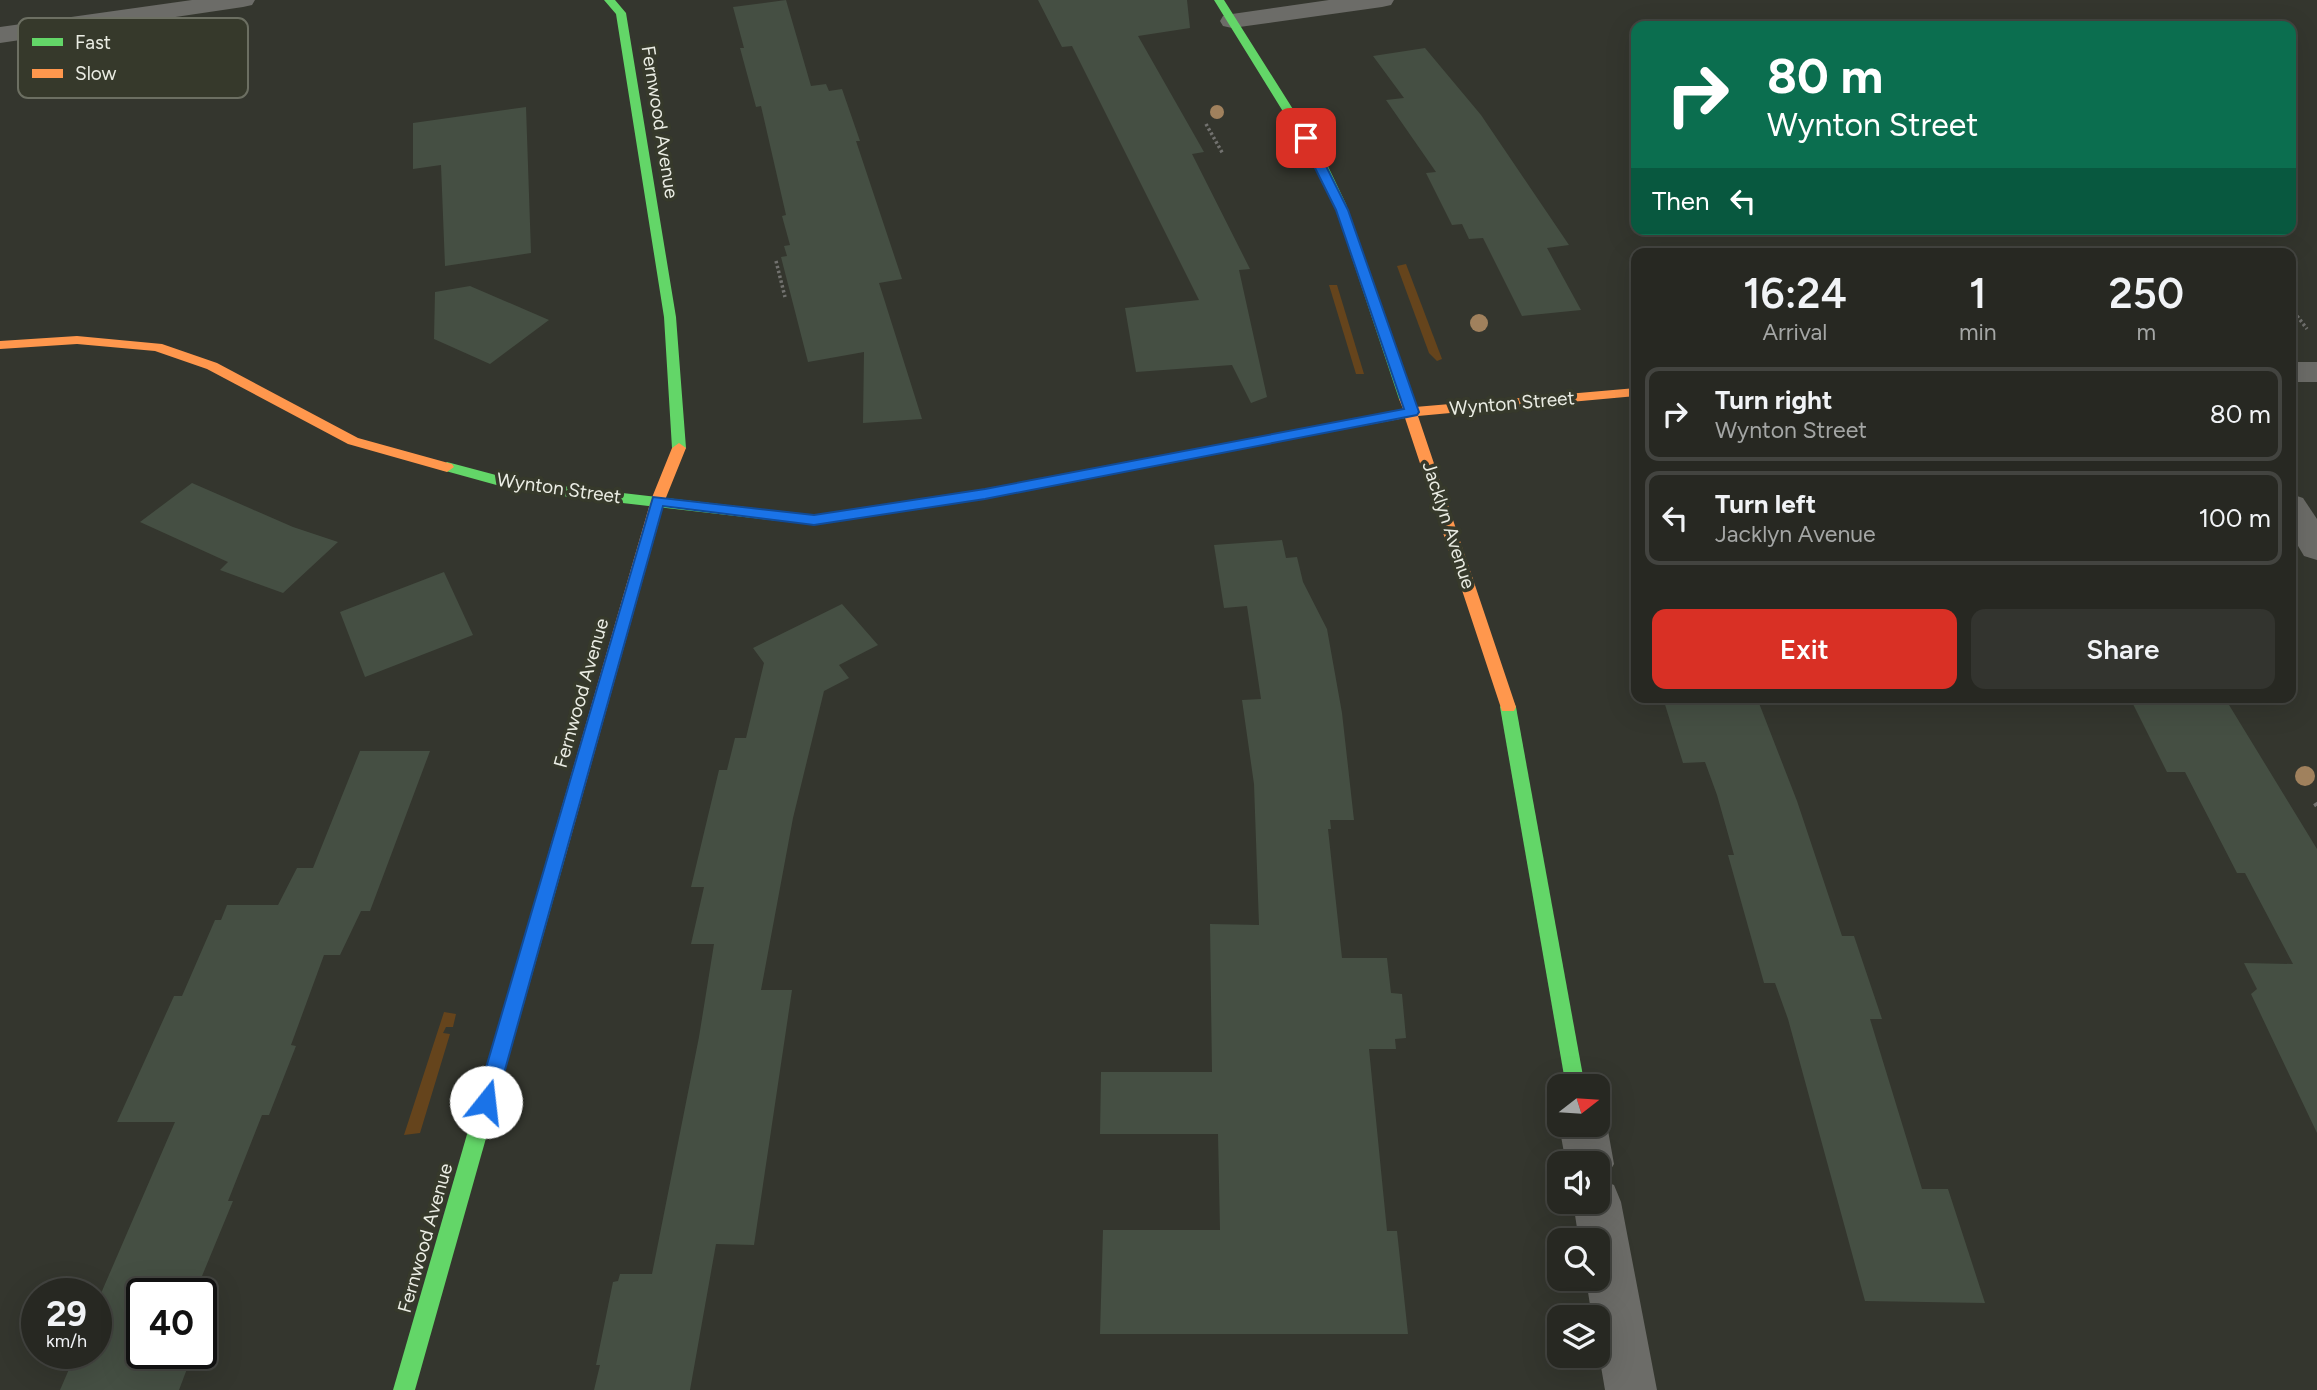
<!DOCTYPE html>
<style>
body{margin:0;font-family:Figtree,sans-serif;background:#33342f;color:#f1f3f6;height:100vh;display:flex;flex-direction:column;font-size:26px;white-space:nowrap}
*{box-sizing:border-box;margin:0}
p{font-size:23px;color:#a4a6a5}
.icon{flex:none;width:38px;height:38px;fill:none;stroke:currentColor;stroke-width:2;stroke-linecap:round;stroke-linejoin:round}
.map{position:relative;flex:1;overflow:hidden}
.side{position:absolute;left:1631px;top:248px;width:665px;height:455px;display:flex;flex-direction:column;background:#272822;border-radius:14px;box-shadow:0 7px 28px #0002,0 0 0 2px #434440}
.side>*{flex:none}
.guide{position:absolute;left:1631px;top:21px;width:665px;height:214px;border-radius:14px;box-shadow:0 7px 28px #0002,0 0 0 2px #434440;background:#0b6e4f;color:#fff;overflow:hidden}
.needle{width:46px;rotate:73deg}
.fabs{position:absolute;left:1547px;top:1074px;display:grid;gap:14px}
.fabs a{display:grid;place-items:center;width:63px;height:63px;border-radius:14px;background:#272822;box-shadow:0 7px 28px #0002,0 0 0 2px #434440;font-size:35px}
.speed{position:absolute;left:21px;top:1278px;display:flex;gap:14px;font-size:35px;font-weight:700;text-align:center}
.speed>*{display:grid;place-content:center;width:91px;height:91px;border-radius:50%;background:#272822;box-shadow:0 7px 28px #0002,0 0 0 2px #434440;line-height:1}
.speed small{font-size:18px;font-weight:400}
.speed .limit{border:4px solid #111;border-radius:10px;background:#fff;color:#111}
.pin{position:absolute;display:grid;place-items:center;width:60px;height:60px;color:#fff;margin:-30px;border-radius:14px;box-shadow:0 4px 10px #0006}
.me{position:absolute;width:77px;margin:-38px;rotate:16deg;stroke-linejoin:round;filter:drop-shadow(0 0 5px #0008)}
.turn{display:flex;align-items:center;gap:24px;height:147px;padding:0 21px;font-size:32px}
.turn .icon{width:91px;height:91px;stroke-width:2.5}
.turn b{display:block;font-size:49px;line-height:60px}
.then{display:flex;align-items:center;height:66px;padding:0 21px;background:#0003;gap:14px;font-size:26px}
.eta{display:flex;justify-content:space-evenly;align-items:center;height:119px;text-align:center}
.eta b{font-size:42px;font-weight:600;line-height:49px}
.cta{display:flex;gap:14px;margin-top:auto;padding:14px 21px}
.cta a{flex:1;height:80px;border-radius:14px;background:#d93025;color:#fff;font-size:28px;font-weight:600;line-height:80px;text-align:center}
.cta a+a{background:#33342f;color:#f1f3f6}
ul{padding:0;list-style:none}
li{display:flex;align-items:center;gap:21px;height:94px;margin:0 14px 10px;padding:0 7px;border:4px solid #434440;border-radius:14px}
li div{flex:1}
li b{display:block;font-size:26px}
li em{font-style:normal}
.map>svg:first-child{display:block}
.green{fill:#65441c}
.building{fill:#454f43}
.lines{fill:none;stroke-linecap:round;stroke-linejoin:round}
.path-far1{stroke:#72726f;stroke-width:3.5;stroke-dasharray:2.5 2.5;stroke-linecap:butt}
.path{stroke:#72726f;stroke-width:4.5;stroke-dasharray:3.5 3.5;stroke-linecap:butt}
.street{fill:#6c6c68;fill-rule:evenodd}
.fast{fill:#63d668;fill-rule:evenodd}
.slow{fill:#ff974d;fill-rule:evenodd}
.tree{fill:#a0815d}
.route{fill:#1a73e8;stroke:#114b97;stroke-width:2}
.labels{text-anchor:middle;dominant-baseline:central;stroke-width:7;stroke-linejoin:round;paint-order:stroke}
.street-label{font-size:19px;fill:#eaece3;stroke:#36392b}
.key{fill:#36392b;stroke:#6c6f62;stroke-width:2}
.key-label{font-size:19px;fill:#eaece3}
</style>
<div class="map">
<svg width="2317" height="1390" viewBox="0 0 2317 1390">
<rect width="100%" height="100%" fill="#34362e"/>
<g class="green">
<path d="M1406,264L1442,359L1437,361L1429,353L1397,266Z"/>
<path d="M1329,285H1337L1364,374H1356Z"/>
<path d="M444,1012L456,1014L453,1027H446L443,1033L450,1034L420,1133L404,1135Z"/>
</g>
<g class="building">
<path d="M786,0L811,86L826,84L829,91L842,89L860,141H856L902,279L879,283L922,419L863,423L864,352L808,362L781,257L787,256L784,246L790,245L782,216L786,215L761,106L756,107L740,48H744L733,7Z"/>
<path d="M1038,0H1187L1190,28L1138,36L1204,152L1192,154L1250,269L1239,270L1267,397L1251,403L1232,365L1136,372L1125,308L1199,300L1072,46L1062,47Z"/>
<path d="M1425,48L1481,115L1569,245L1547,248L1581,310L1522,316L1483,238L1469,239L1462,224L1452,225L1426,173L1436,172L1386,100L1404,98L1373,56Z"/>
<path d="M526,107L531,253L445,266L441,165L413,169V123Z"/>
<path d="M470,286L549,320L490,364L434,339L435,292Z"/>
<path d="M192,483L293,527L338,542L283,593L220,570L228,562L140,522Z"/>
<path d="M1282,540L1286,558L1297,557L1303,582L1327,629L1342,713L1354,820H1330L1331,829H1328L1342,958H1387L1391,993L1402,994L1406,1038L1395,1039L1396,1049H1369L1387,1231H1397L1408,1334H1100L1103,1230H1220L1218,1134H1100L1101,1072H1212L1210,924L1259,925L1254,784L1242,700L1261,699L1247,606L1224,608L1214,545Z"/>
<path d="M444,572L473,635L365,677L340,612Z"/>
<path d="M842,604L878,645L839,665L849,678L824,691L793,818L761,990H792L754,1245L716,1244L690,1390H594L600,1365H596L613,1282L618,1281L620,1274H652L699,1037L714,944H691L704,887H691L719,770H727L735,738H746L764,663L753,648Z"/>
<path d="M1663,698H1757L1797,801L1842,936H1854L1882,1019H1870L1922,1189H1948L1985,1303L1865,1301L1788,1019L1775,983H1764L1728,855H1734L1717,795L1705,762L1683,763Z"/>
<path d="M2131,700H2226L2317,849V1133L2251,994L2257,989L2244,963L2293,964L2245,873H2237L2185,772H2167Z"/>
<path d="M360,751H430L370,911H361L340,955H324L291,1045L296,1046L269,1115H262L228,1201H233L195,1293H142V1353H193L179,1390H60L76,1353H96V1305L175,1122H117L174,996H182L215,920H221L227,905H278L297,868H313Z"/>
</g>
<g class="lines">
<g class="path-far1">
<path d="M1206,124L1223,154"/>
<path d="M776,261L785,297"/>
<path d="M2291,308L2307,329"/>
</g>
<path class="path" d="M2315,803L2317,806"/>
<g class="street">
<path d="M192,0H255L252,5L243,7L0,43V27Z"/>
<path d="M1329,0H1394L1391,5L1382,7L1232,28L1223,26L1220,21L1223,16L1232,14Z"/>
<rect x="2291" y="362" width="26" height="20"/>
<path d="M2291,494L2303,498L2317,519V560L2304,556L2291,534Z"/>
<path d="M1598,1109L1607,1125L1614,1164L1604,1181L1614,1185L1621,1202L1657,1390H1605L1598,1349V1318H1592L1586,1279H1598V1241H1579L1573,1202H1598V1164H1566L1559,1125H1598Z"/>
</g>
<g class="fast">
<path d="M604,0H615L626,13L676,317L686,448L679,453L672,448L664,317L616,14Z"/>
<path d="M1214,0H1224L1325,160L1346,204L1413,399L1411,402H1401L1399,399L1334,204L1313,160Z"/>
<path d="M1308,428L1315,432L1313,435L985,499L814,525L518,491L442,470L440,467L447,462L518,481L814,515L985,489Z"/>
<path d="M1508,701L1514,703L1516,707L1585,1087H1566L1500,707L1502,703Z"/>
<path d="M556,851L562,853L565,858L415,1390H393L547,858L550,853Z"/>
</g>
<g class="slow">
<path d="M77,336L162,344L217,363L358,438L452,464L454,467L447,472L348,444L207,369L155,351L77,344L0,349V341Z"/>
<path d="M1636,388V396L1418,416L1516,707L1514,711H1502L1405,418L1308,436L1301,432L1308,428L1403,409L1399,399L1406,395L1411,396L1415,407Z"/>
<path d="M679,443L686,448L665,500L565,858L562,863L556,865L550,863L547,858L651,500L672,448Z"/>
</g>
</g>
<g class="tree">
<circle cx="1217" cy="112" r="7"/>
<circle cx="1479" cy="323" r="9"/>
<circle cx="2305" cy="776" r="10"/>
</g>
<path class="route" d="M1306,135L1312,138L1348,210L1419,412L1417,415L985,499L814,525L663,506L496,1102L493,1108L486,1111L479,1108L476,1102L653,497L814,515L985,489L1404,409L1336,210L1300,138Z"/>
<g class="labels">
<g class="street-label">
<text transform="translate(660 122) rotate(81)">Fernwood Avenue</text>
<text transform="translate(1512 403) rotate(-5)">Wynton Street</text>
<text transform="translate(559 488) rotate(8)">Wynton Street</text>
<text transform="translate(1449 525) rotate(72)">Jacklyn Avenue</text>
<text transform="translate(581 693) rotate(-74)">Fernwood Avenue</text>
<text transform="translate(425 1238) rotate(-74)">Fernwood Avenue</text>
</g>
</g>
<rect x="18" y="18" width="230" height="80" rx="10" class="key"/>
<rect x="32" y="38" width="31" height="8" fill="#63d668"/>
<rect x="32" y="69" width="31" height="9" fill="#ff974d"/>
<g class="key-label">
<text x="75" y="49">Fast</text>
<text x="75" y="80">Slow</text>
</g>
</svg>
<div class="fabs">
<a><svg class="needle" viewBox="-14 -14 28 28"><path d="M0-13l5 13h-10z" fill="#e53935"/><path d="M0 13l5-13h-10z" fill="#a4a6a5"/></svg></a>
<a><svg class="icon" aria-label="sound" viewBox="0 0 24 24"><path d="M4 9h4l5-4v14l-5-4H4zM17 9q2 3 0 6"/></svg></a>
<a><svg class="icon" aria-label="search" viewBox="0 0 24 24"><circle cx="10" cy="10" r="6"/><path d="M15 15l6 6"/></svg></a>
<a><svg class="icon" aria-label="layers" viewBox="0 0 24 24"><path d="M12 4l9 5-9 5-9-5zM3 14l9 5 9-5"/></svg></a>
</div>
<div class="speed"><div>29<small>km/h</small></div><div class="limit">40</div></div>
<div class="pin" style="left:1306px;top:138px;background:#d93025"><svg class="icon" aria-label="arrive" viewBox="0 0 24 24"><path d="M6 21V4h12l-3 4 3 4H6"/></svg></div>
<svg class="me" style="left:486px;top:1102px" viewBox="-20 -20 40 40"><circle r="19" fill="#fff"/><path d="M0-13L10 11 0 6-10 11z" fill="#1a73e8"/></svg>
<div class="guide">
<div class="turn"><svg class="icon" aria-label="right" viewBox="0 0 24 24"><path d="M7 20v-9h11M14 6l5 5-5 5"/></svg><div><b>80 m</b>Wynton Street</div></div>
<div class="then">Then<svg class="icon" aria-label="left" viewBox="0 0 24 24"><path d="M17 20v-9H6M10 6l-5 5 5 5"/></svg></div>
</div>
<section class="side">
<div class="eta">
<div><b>16:24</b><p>Arrival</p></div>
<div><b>1</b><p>min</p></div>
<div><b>250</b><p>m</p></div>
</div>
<ul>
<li><svg class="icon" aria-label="right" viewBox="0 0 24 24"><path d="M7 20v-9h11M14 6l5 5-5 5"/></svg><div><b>Turn right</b><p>Wynton Street</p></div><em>80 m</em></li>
<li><svg class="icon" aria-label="left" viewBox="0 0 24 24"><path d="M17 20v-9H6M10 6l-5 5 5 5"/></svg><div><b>Turn left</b><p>Jacklyn Avenue</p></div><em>100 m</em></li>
</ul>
<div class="cta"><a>Exit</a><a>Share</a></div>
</section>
</div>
